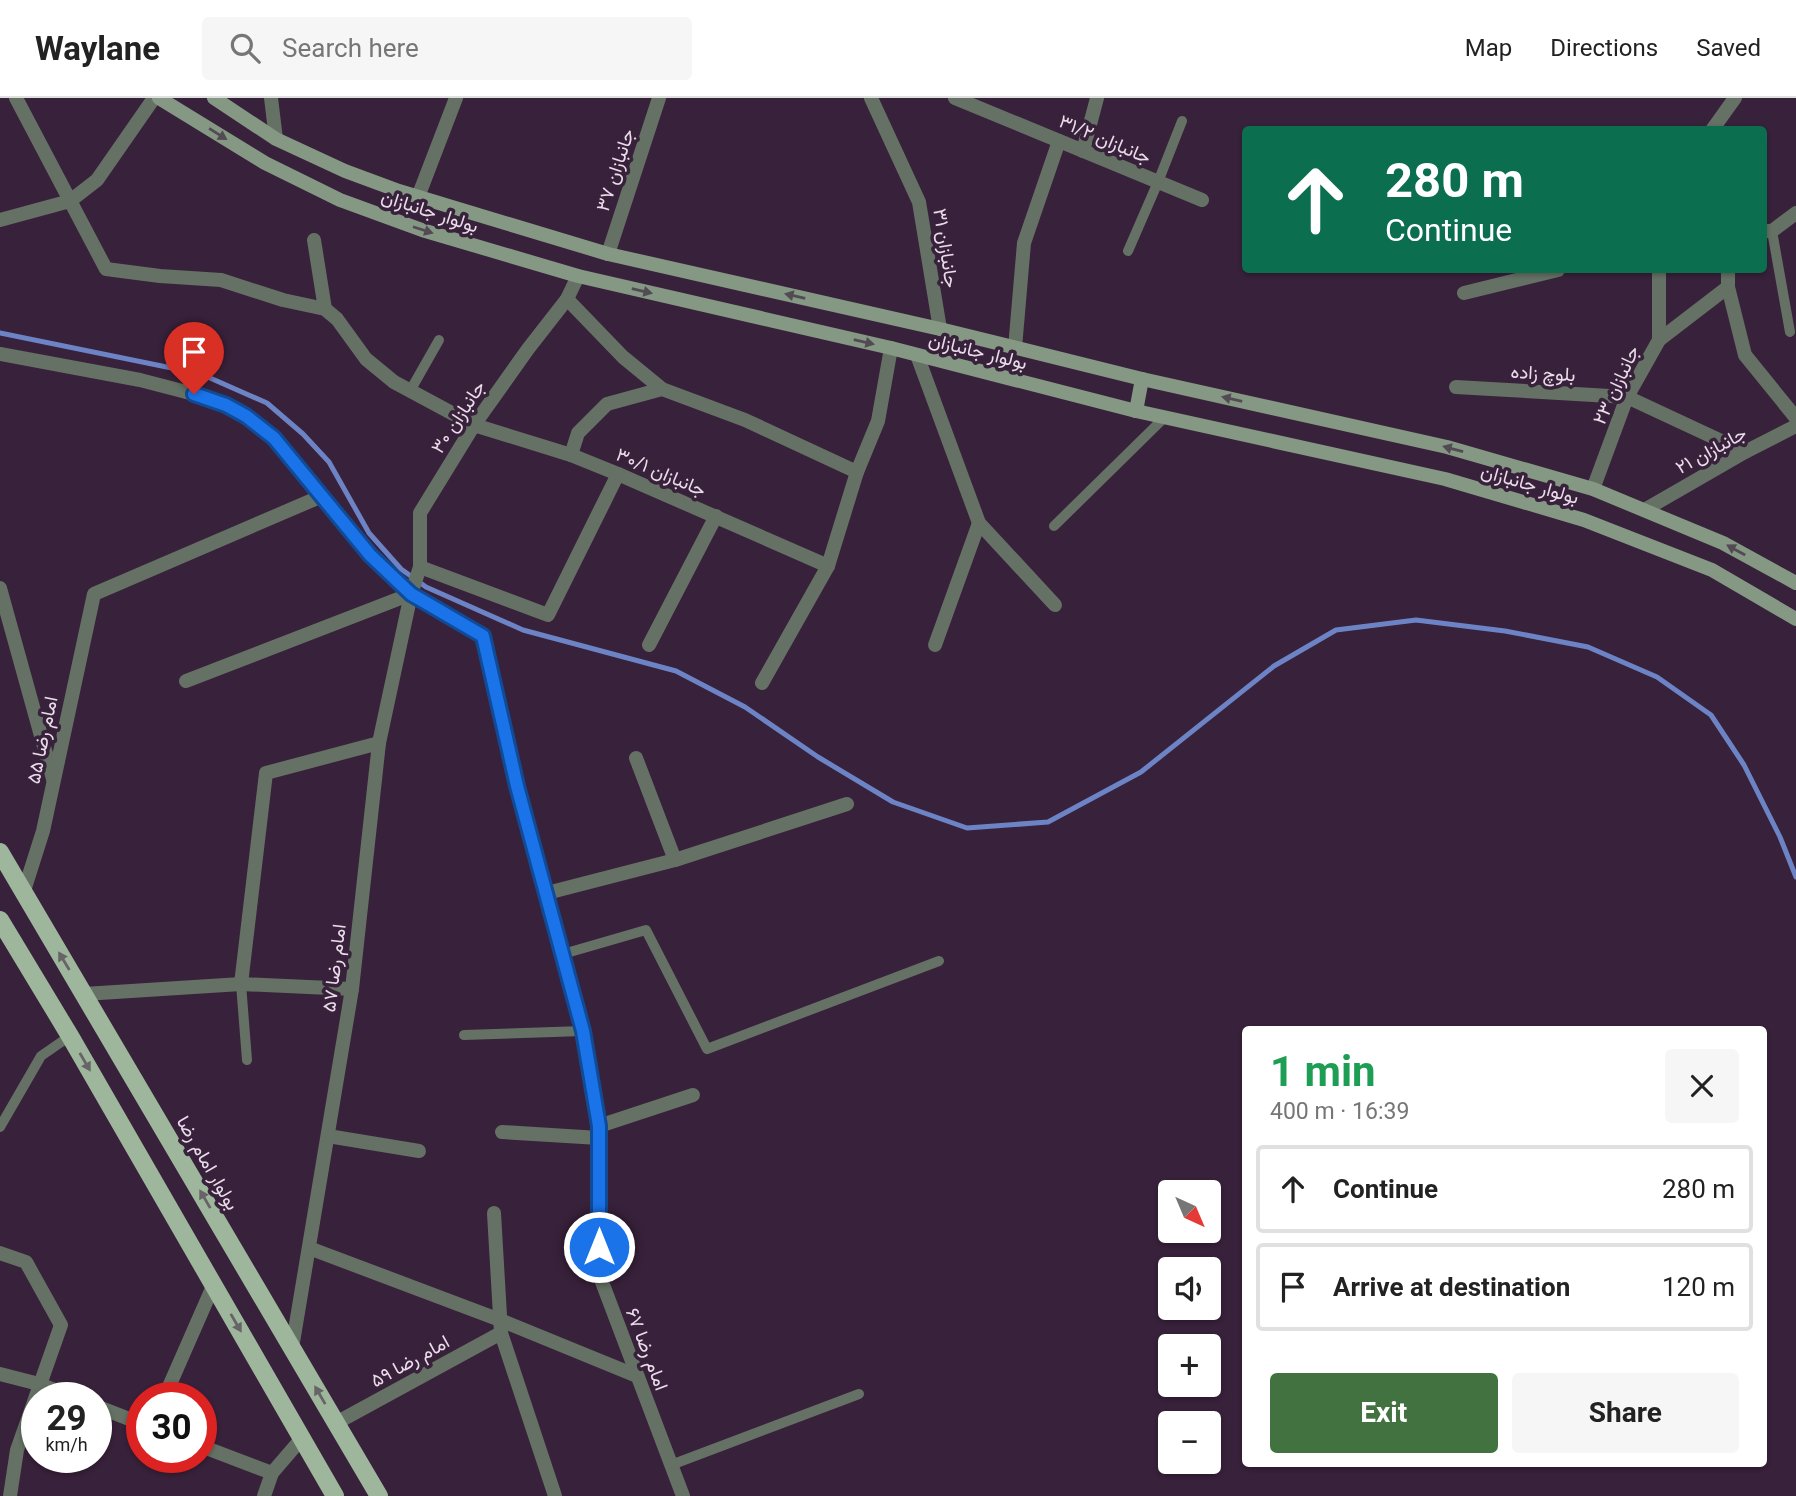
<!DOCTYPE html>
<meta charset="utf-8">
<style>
body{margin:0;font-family:Roboto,Vazirmatn,sans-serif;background:#f6f6f6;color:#222;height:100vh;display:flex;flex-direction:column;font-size:26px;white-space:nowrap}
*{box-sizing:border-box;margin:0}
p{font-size:23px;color:#767676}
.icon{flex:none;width:38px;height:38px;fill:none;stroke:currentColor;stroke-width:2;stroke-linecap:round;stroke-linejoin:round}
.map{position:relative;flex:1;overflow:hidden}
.side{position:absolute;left:1242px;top:928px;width:525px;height:441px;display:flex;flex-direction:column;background:#fff;border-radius:7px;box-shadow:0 2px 5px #0004}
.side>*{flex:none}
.hud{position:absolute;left:1242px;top:28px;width:525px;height:147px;border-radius:7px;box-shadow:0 2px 5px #0004;background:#0b6e4f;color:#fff;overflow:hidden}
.needle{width:46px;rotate:136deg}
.fabs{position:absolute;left:1158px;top:1082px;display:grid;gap:14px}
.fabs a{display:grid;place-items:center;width:63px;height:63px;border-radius:7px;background:#fff;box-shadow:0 2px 5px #0004;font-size:35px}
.speed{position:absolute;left:21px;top:1284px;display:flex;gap:14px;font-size:35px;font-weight:700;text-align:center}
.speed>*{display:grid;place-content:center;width:91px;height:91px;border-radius:50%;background:#fff;box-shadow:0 2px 5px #0004;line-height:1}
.speed small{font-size:18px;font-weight:400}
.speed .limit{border:10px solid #d22;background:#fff;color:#111}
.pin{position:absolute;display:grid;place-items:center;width:60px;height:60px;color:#fff;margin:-72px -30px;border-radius:50% 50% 50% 0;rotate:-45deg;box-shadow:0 0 7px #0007}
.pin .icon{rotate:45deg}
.me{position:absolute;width:77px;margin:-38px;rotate:0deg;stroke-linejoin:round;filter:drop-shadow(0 0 5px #0008)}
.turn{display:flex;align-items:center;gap:24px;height:147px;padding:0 28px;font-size:32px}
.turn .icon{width:91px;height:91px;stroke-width:2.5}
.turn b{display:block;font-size:49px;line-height:60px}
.round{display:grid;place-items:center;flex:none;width:74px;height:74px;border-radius:7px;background:#f6f6f6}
.head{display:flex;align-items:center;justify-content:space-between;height:119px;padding:0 28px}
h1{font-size:42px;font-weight:700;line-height:52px;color:#1e9e55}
.action{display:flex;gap:14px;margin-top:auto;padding:14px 28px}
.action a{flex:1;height:80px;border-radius:7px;background:#427240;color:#fff;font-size:28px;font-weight:700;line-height:80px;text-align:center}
.action a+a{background:#f6f6f6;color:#222}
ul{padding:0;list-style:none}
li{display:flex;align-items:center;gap:21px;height:88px;margin:0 14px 10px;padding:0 14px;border:4px solid #e0e0e0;border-radius:7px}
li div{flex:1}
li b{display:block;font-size:26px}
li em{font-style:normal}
header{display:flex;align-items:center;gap:42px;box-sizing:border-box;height:98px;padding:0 35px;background:#fff;border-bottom:2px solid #e0e0e0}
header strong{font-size:33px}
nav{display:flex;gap:38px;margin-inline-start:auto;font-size:24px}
.search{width:490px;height:63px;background:#f6f6f6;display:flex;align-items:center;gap:18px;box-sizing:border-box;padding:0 24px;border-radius:7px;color:#767676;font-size:26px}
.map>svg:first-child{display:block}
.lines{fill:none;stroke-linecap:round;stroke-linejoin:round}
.stream{stroke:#6c84c5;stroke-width:5}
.lane{stroke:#657164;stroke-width:10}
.street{stroke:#657164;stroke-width:14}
.secondary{stroke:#859884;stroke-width:14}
.primary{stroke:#9eb79c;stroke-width:18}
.oneway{fill:#534b54}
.oneway2{fill:#666466}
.route-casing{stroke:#114b97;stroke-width:18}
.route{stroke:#1a73e8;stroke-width:12}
.labels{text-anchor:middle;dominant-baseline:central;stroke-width:7;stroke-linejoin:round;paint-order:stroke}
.street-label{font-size:19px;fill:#ebdcec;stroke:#38213a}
</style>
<header>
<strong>Waylane</strong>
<div class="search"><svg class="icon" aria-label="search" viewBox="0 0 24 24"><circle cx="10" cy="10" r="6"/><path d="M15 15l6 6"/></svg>Search here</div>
<nav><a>Map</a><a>Directions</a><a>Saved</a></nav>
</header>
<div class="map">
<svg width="1796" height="1398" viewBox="0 0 1796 1398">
<rect width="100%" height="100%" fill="#38213a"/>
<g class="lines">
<path class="stream" d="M0,235L201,276L267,305L303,336L329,364L369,435L401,471L426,489L523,532L676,573L745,609L818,659L893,704L967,730L1048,724L1141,674L1274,568L1336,532L1416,522L1505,533L1588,549L1657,579L1711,617L1744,667L1780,739L1796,779"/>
<g class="lane">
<path d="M1772,133L1790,234"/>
<path d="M1128,153L1158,84L1182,23"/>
<path d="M410,293L439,242"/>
<path d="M1054,428L1165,319"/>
<path d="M563,856L646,832L707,951L939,863"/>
<path d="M241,886L247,962"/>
<path d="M464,937L583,933"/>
<path d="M0,1029L41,958L70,938"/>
<path d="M671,1367L859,1296"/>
</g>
<g class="street">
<path d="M16,0L106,171L160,178L221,182L283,202L325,211L337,221L366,261L394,284L474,327L571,357L618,376L828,468"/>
<path d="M271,0L276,41"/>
<path d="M871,0L919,104L940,231"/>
<path d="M955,0L1202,102"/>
<path d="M1712,32L1735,0"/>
<path d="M1083,53L1097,0"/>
<path d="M418,99L456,0"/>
<path d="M0,122L70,103L97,82L154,0"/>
<path d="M1764,133H1772L1796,115"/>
<path d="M314,142L325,211"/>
<path d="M608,156L659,0"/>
<path d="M1659,172V242"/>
<path d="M1728,172V189L1745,257L1796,320"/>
<path d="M1464,195L1558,172"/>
<path d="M567,201L623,259L662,291L745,322L857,374"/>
<path d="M1015,250L1024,145L1059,43"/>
<path d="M0,256L140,282L194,296L226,307L246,318L274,340L370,457L411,496L483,538L517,688L583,933L599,1028V1176L683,1398"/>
<path d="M917,257L979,425L1055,507"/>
<path d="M1456,289L1627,299L1745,354"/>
<path d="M571,357L578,335L607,306L662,291"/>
<path d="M1593,391L1627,299L1659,242L1728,189"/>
<path d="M1646,411L1745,354L1796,328"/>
<path d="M420,469L548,517L618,376"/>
<path d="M0,490L53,681"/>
<path d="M649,547L716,418"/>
<path d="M935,547L979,425"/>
<path d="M186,583L411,496"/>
<path d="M762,585L828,468L857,374L878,323L891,250"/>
<path d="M636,660L675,762"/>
<path d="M547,795L675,762L847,706"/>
<path d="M23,796L43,733L94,496L322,398"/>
<path d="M241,886L266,675L379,645"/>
<path d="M84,896L241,886L352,891"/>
<path d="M599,1028L693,997"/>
<path d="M502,1034L599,1040"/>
<path d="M328,1038L419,1053"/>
<path d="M494,1115L501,1235L555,1398"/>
<path d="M309,1150L500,1222L637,1278"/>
<path d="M0,1155L26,1164L61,1227L17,1352L10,1398"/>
<path d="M292,1250L352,891L379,645L411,496L420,469V415L474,327L528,251L567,201L578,178"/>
<path d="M0,1276L39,1286L76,1300"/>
<path d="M164,1300L214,1186"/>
<path d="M96,1308L142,1326"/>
<path d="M336,1325L501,1235"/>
<path d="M201,1348L272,1375"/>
<path d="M264,1398L272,1375L303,1339"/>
</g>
<g class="secondary">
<path d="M159,0L265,65L340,102L422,132L578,178L891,250L1136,313L1445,381L1584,422L1712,472L1796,521"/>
<path d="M214,0L276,41L345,73L399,93L608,156L940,231L1142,281L1447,349L1593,391L1723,445L1796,485"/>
<path d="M1136,313L1142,281"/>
</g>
<g class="primary">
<path d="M0,754L379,1398"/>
<path d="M0,822L70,938L335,1398"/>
</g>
</g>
<defs><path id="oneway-solid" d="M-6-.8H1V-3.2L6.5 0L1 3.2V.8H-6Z" transform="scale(1.75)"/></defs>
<g class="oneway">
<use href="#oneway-solid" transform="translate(218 36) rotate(32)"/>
<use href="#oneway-solid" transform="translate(423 132) rotate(18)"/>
<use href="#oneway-solid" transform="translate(642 193) rotate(13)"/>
<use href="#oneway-solid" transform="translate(795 198) rotate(-167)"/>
<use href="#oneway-solid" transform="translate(864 244) rotate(13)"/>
<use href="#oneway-solid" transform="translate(1232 301) rotate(-167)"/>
<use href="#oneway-solid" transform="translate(1453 351) rotate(-165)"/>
<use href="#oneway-solid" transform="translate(1736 452) rotate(-151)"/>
</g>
<g class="oneway2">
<use href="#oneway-solid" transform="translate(64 863) rotate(-121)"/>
<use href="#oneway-solid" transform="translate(85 964) rotate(60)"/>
<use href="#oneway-solid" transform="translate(205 1101) rotate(-120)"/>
<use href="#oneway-solid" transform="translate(236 1225) rotate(60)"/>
<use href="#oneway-solid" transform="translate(320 1297) rotate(-120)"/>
</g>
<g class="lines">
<g class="route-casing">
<path id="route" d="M194,296L226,307L246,318L274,340L370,457L411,496L483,538L517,688L583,933L599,1028V1149"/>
</g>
<use href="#route" class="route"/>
</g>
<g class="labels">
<g class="street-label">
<text transform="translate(1105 41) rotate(23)">جانبازان ۳۱/۲</text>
<text transform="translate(615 72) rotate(-72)">جانبازان ۳۷</text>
<text transform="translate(430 113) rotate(18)">بولوار جانبازان</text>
<text transform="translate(946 150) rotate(81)">جانبازان ۳۱</text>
<text transform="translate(978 253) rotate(14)">بولوار جانبازان</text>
<text transform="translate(1543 275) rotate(3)">بلوچ زاده</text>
<text transform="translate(1616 287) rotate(-65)">جانبازان ۲۳</text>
<text transform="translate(458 319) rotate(-57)">جانبازان ۳۰</text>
<text transform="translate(1711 352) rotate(-29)">جانبازان ۲۱</text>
<text transform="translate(661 374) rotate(23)">جانبازان ۳۰/۱</text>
<text transform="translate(1530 386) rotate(16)">بولوار جانبازان</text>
<text transform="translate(42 642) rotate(-78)">امام رضا ۵۵</text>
<text transform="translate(334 870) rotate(-83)">امام رضا ۵۷</text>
<text transform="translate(208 1065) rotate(60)">بولوار امام رضا</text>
<text transform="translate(647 1251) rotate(69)">امام رضا ۶۷</text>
<text transform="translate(410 1263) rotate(-29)">امام رضا ۵۹</text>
</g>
</g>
</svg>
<div class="fabs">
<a><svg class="needle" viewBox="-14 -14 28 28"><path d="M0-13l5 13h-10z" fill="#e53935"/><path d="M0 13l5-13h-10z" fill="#767676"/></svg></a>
<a><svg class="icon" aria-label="sound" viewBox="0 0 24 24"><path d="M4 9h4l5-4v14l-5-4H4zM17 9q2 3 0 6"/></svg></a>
<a>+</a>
<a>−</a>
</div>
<div class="speed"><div>29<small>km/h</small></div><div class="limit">30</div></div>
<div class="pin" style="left:194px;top:296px;background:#d93025"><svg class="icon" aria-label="arrive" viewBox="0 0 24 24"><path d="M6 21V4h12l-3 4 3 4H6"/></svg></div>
<svg class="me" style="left:599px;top:1149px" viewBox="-20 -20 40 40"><circle r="17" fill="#1a73e8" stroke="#fff" stroke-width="3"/><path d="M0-11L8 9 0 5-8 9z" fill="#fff"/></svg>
<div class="hud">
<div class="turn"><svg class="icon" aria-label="ahead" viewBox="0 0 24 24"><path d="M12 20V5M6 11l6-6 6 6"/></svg><div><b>280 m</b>Continue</div></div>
</div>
<section class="side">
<div class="head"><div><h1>1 min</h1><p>400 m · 16:39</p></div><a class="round"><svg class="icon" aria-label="close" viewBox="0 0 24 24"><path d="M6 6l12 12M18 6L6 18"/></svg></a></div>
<ul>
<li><svg class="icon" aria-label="ahead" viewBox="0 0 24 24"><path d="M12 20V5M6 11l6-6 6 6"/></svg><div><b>Continue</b></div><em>280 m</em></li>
<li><svg class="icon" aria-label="arrive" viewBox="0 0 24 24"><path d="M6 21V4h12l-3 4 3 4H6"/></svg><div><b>Arrive at destination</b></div><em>120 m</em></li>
</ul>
<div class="action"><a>Exit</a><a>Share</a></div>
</section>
</div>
